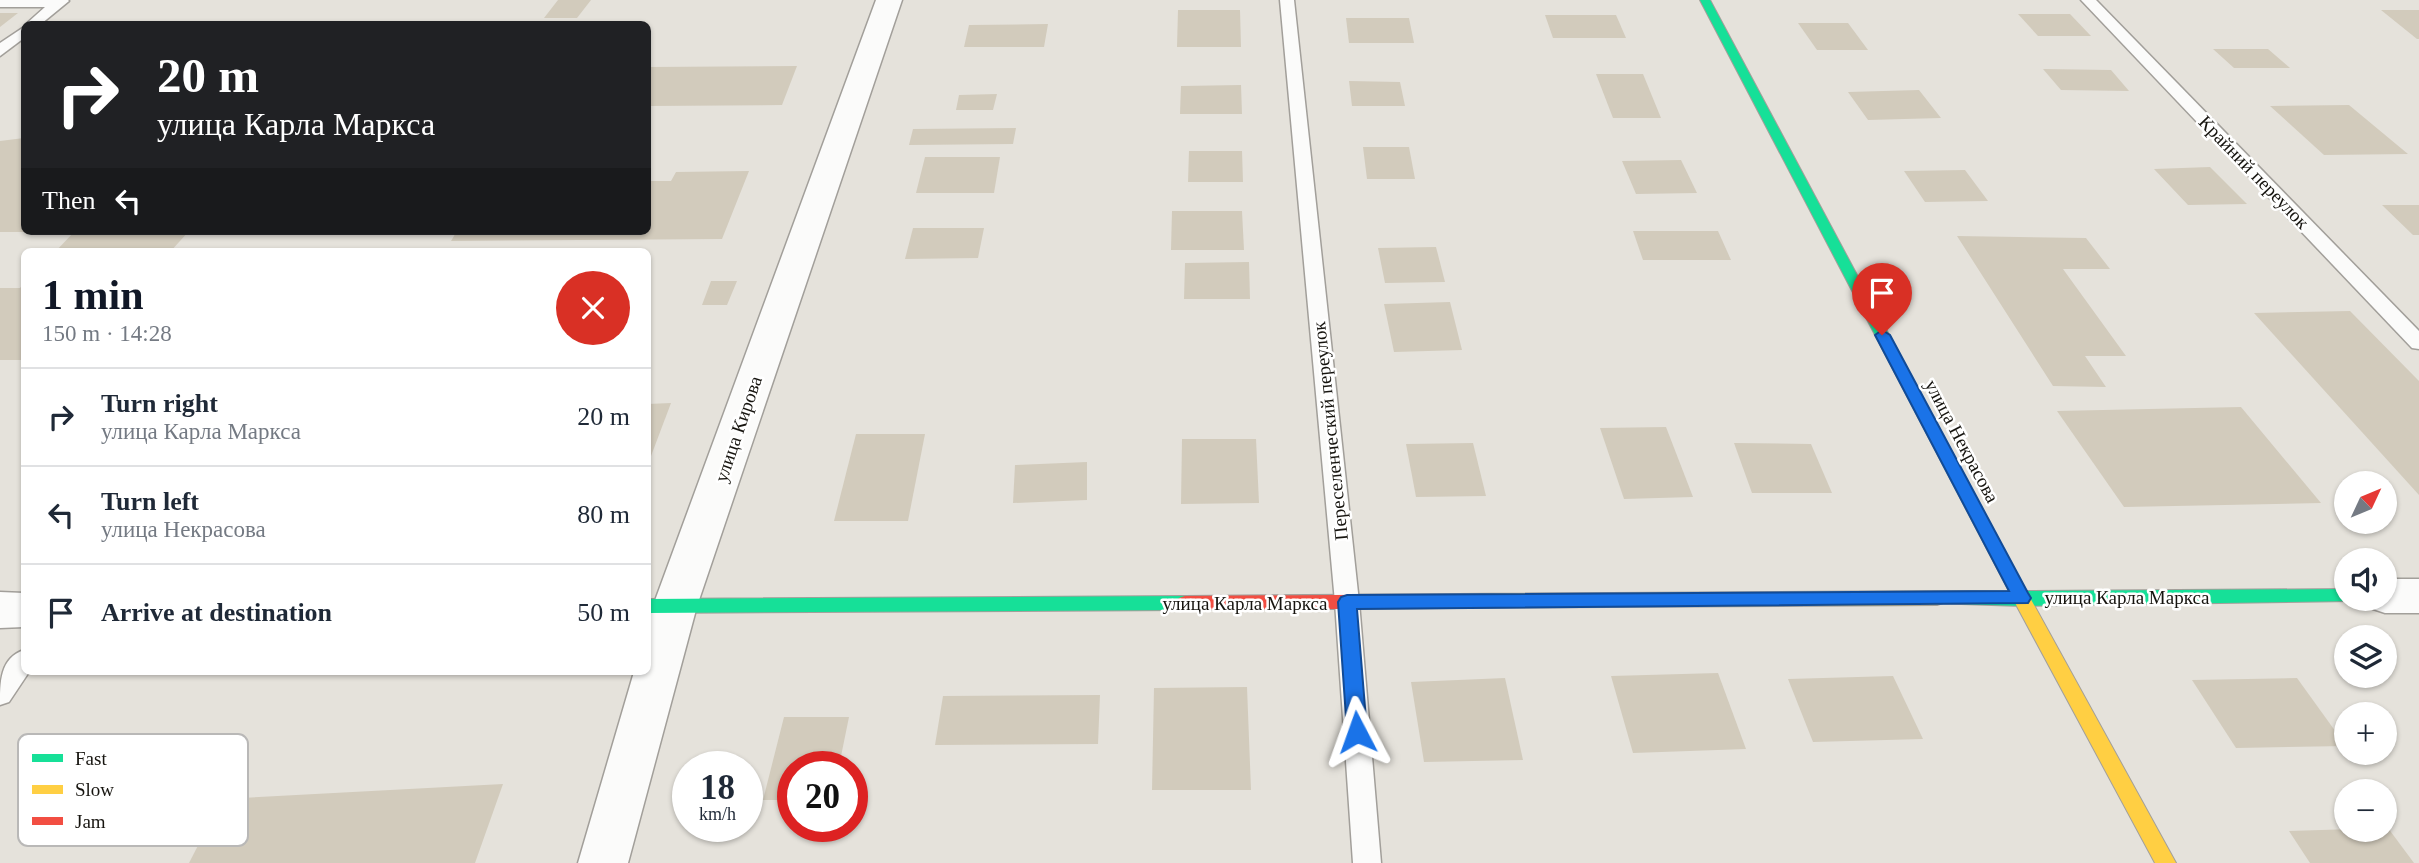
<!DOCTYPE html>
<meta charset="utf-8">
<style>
body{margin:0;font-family:"Times New Roman",serif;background:#f2f2f3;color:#1f2937;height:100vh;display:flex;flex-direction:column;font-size:26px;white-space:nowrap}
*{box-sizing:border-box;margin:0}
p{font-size:23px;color:#747a83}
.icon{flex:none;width:38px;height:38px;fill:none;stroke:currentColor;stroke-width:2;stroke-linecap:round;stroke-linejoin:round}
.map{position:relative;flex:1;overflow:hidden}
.panel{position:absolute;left:21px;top:248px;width:630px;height:427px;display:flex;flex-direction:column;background:#fff;border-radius:10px;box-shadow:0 2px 5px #0004}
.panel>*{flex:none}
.guide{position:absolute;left:21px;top:21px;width:630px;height:214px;border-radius:10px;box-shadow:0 2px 5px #0004;background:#202124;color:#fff;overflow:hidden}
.needle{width:46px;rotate:46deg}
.controls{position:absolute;left:2334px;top:471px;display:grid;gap:14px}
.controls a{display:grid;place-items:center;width:63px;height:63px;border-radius:50%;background:#fff;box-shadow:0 2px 5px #0004;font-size:35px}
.speed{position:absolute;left:672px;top:751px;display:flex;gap:14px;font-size:35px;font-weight:700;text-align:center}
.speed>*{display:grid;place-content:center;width:91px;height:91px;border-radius:50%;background:#fff;box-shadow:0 2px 5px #0004;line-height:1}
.speed small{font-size:18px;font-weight:400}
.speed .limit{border:10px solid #d22;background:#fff;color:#111}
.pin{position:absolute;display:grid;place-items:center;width:60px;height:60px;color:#fff;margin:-72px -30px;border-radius:50% 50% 50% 0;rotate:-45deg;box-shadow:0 0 7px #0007}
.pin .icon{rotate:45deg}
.me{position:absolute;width:77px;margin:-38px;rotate:356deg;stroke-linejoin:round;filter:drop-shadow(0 0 5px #0008)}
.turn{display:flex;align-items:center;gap:24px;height:147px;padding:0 21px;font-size:32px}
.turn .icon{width:91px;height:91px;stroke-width:2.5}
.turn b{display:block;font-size:49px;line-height:60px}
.then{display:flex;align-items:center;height:66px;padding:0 21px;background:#0003;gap:14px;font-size:26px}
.round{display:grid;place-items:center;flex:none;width:74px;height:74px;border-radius:37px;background:#f2f2f3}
.overview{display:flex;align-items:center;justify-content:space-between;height:119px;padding:0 21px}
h1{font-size:42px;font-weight:700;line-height:52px;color:#111827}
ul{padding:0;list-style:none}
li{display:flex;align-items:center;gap:21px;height:98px;padding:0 21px;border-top:2px solid #e0e1e3}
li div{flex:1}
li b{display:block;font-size:26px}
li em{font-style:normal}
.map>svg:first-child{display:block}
.building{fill:#d2cbbc}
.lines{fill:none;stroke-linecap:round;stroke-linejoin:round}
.lane-casing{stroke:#a29f9a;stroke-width:3}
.street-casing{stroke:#a29f9a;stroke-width:3}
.fast-casing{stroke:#a29f9a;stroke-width:2}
.slow-casing{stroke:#a29f9a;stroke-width:2}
.jam-casing{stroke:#a29f9a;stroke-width:2}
.lane{fill:#fbfbfa;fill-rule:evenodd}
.street{fill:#fbfbfa;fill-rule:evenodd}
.fast{fill:#16e098;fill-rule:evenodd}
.slow{fill:#ffcf43;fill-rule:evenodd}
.jam{fill:#f24e42;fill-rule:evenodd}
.route{fill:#1a73e8;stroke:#114b97;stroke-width:2}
.labels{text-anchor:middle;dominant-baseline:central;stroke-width:5;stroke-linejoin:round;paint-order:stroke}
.street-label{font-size:19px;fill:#16140f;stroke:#fff}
.key{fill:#fff;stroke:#b9b8b7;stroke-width:2}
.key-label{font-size:19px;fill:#16140f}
</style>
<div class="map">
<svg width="2419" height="863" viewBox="0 0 2419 863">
<rect width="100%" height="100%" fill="#e5e2db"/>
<g class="building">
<path d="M558,0H591L577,18H544Z"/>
<path d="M1178,10H1240L1241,47H1177Z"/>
<path d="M2381,10H2419V39H2417Z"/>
<path d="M0,13H18L0,27Z"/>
<path d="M2018,14H2070L2091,36H2038Z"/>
<path d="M1545,15H1616L1626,38H1553Z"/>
<path d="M1346,18H1409L1414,43H1349Z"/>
<path d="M1798,23H1848L1868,50H1817Z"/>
<path d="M1048,24L1044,47H964L969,25Z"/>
<path d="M2213,49H2268L2290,68H2234Z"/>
<path d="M797,66L782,105L648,106V67Z"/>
<path d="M2043,69L2111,70L2129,91L2061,90Z"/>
<path d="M1596,74H1643L1661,118H1613Z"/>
<path d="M1349,81L1400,82L1405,106H1352Z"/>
<path d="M1241,85L1242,114H1180L1181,86Z"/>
<path d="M1919,90L1941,118L1868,120L1848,92Z"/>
<path d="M997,94L993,110H956L959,95Z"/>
<path d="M2349,105L2408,154L2324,155L2270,106Z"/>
<path d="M1016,128L1013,144L909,145L913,129Z"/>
<path d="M24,138V232H0V141Z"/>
<path d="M1363,147H1409L1415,179H1367Z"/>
<path d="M1189,151H1242L1243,182H1188Z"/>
<path d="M925,157H1000L994,193H916Z"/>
<path d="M1681,160L1697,193L1636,194L1622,161Z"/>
<path d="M2210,167L2247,204L2188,205L2154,169Z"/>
<path d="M1965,170L1988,201L1925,202L1904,171Z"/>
<path d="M749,171L722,239L451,241L457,231H648V181H671L676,172Z"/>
<path d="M2382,205H2419V235H2413Z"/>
<path d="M1172,211H1242L1244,250H1171Z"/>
<path d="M913,228H984L978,258L905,259Z"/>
<path d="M75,231H189L170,252H55Z"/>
<path d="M1633,231H1718L1731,260H1643Z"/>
<path d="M1957,236L2086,238L2110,269H2063L2126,356H2085L2106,387L2053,386Z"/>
<path d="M1436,247L1445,282L1385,283L1378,248Z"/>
<path d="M1249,262L1250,299H1184L1185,263Z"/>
<path d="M711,281H737L727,305H702Z"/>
<path d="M24,283V360H0V288H20Z"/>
<path d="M1450,302L1462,350L1394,352L1384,304Z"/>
<path d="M2350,311L2419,381V495L2254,313Z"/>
<path d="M671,403L648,464V404Z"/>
<path d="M2241,407L2321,503L2124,507L2057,411Z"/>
<path d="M1666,427L1693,497L1624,499L1600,428Z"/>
<path d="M856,434H925L908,521H834Z"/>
<path d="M1182,439H1256L1259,503L1181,504Z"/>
<path d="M1473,443L1486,496L1416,497L1406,444Z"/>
<path d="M1734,443L1811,444L1832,493H1752Z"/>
<path d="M1087,462V500L1013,503L1015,465Z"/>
<path d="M1718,673L1746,749L1633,753L1611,676Z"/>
<path d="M1893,676L1923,739L1813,742L1788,679Z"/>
<path d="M1505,678L1523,760L1424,762L1411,682Z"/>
<path d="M2297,678L2346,746L2236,748L2192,680Z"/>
<path d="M1247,687L1251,790H1152L1154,688Z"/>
<path d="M1100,695L1098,744L935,745L943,696Z"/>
<path d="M784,717H849L839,766H793V800H763Z"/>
<path d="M503,784L475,863H189L222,799Z"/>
<path d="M2385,828H2388L2414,863H2310L2289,831Z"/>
</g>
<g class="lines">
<g class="lane-casing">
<g id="lane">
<path d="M0,0H68L69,1L41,24H26L45,7H0Z"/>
<path d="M1280,0H1294L1359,602L1381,863H1353L1335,602Z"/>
<path d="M2081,0H2096L2419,331V349L2412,348Z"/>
<path d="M24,27V38L0,56V43Z"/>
<path d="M24,650V672H29L9,702L0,705C0,682 0,658 24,650Z"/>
</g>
</g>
<g class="street-casing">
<g id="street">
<path d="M876,0H902L697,606L628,863H578L634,672H648V625L653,606Z"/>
<path d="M2385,579H2419V613H2385L2370,608L2365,598H2385Z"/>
<path d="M0,592L24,593V627L0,628Z"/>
</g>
</g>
<g class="fast-casing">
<g id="fast">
<path d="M1700,0H1710L2026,591L2347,589V598H2355L2353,601L2022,606L1931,603L1928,598L1931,593L1937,591H2009Z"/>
<path d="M1185,596L1191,598L1194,603L1191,608L1185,610L648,613V599Z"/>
</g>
</g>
<g class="slow-casing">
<g id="slow">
<path d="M1937,591L1943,593L1946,598L1943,603L1937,605L1457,608L1451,606L1448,601L1451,596L1457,594Z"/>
<path d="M2022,592L2028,594L2176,863H2155L2013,599L2016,594Z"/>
</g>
</g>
<g class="jam-casing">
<path id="jam" d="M1457,594L1463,596L1466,601L1463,606L1457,608L1185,610L1179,608L1176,603L1179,598L1185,596Z"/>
</g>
<use href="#lane" class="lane"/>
<use href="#street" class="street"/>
<use href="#fast" class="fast"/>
<use href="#slow" class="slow"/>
<use href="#jam" class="jam"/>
</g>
<path class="route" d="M1882,330L1890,335L2028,593L2031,598L2028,603L1357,609L1367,732L1364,738L1357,741L1350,738L1347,732L1338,602L1341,597L1347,595L2009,591L1875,335Z"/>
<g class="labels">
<g class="street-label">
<text transform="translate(2254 172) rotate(46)">Крайний переулок</text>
<text transform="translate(738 429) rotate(-71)">улица Кирова</text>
<text transform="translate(1330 431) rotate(-96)">Переселенческий переулок</text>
<text transform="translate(1962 441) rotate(62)">улица Некрасова</text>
<text x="2127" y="597">улица Карла Маркса</text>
<text x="1245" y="603">улица Карла Маркса</text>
</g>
</g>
<rect x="18" y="734" width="230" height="112" rx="10" class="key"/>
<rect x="32" y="754" width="31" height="8" fill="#16e098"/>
<rect x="32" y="785" width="31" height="9" fill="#ffcf43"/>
<rect x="32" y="817" width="31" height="8" fill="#f24e42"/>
<g class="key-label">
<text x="75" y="765">Fast</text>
<text x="75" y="796">Slow</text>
<text x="75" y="828">Jam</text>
</g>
</svg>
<div class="controls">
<a><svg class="needle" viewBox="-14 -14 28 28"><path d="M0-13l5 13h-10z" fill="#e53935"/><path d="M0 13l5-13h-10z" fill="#747a83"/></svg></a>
<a><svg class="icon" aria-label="sound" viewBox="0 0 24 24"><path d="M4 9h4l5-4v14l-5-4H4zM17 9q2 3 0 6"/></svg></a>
<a><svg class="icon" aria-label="layers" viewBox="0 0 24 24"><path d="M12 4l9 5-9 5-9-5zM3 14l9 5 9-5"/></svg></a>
<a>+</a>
<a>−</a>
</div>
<div class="speed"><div>18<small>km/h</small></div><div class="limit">20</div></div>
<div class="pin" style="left:1882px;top:335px;background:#d93025"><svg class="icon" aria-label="arrive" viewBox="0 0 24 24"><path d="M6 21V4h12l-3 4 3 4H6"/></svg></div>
<svg class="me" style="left:1357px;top:732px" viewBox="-20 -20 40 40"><path d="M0-17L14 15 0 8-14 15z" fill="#1a73e8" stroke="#fff" stroke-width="4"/></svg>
<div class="guide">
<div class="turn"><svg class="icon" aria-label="right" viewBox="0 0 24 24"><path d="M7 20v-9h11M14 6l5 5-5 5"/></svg><div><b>20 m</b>улица Карла Маркса</div></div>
<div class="then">Then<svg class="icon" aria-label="left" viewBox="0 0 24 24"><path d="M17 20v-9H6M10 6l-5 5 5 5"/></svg></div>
</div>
<section class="panel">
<div class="overview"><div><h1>1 min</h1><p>150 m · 14:28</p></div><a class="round" style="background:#d93025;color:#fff"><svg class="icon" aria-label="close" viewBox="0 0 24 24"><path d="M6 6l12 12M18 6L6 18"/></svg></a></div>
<ul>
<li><svg class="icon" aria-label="right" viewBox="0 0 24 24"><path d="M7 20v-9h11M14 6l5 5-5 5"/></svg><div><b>Turn right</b><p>улица Карла Маркса</p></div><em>20 m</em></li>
<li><svg class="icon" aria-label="left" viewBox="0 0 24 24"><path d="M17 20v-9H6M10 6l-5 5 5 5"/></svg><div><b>Turn left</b><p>улица Некрасова</p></div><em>80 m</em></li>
<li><svg class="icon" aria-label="arrive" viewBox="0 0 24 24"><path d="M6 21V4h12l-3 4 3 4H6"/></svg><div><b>Arrive at destination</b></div><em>50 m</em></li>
</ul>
</section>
</div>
